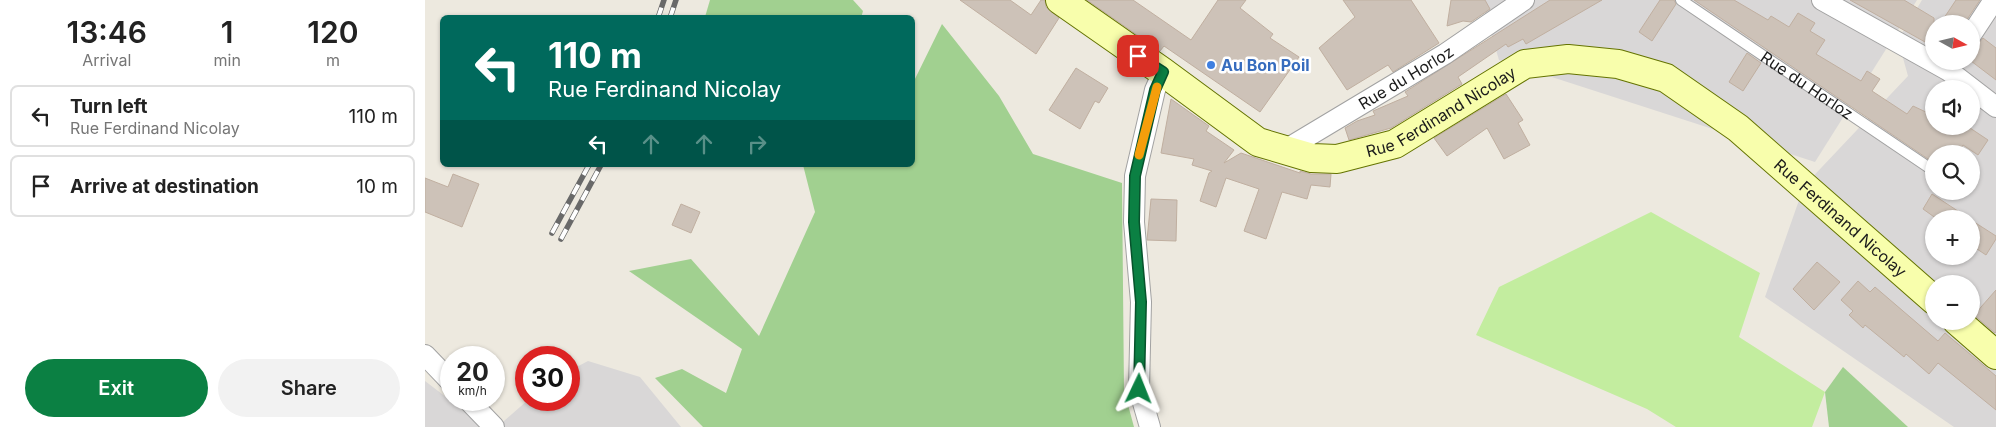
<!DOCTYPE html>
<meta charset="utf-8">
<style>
body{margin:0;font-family:Inter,sans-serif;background:#f2f2f2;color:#222;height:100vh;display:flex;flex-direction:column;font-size:19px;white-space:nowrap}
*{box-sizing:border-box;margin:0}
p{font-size:16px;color:#767676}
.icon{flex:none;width:28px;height:28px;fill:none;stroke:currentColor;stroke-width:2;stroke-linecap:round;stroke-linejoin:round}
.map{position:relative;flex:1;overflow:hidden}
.sheet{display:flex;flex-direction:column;background:#fff;width:425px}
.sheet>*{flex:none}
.hud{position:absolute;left:15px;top:15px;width:475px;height:152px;border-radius:8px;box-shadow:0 1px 4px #0004;background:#00695c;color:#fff;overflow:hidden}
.needle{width:32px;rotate:98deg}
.tools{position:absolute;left:1500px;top:15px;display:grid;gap:10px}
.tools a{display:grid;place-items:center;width:55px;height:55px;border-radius:50%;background:#fff;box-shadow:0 1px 4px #0004;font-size:25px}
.speed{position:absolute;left:15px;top:346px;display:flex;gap:10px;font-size:25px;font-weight:700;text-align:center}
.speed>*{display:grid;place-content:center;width:65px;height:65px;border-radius:50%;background:#fff;box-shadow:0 1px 4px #0004;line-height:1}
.speed small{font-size:12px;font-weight:400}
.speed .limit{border:8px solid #d22;background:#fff;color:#111}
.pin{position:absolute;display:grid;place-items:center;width:42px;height:42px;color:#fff;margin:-21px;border-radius:10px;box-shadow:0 2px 8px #0006}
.me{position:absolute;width:55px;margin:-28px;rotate:2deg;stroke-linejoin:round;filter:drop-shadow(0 0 4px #0008)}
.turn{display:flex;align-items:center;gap:18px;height:105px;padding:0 25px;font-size:22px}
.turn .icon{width:65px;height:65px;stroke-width:2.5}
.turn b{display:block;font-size:35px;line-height:42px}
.lanes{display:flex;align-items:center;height:48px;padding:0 25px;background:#0003;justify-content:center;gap:25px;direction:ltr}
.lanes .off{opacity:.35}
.eta{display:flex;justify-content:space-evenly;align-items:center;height:85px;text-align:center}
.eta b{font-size:30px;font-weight:600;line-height:35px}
.primary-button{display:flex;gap:10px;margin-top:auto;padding:10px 25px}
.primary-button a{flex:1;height:58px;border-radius:30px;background:#0b8043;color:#fff;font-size:20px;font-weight:600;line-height:58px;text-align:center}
.primary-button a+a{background:#f2f2f2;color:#222}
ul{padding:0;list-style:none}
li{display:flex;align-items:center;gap:15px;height:62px;margin:0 10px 8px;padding:0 15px;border:2px solid #e0e0e0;border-radius:8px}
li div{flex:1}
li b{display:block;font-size:19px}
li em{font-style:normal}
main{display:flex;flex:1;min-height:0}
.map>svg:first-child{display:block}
.residential{fill:#d9d7d7;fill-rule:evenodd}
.grass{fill:#c3ed9f}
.forest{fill:#a1d090}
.building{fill:#cdc2b8;stroke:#c0afa0}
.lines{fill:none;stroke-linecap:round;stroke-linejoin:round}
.lane-casing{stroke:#a2a2a2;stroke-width:12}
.street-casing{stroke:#a2a2a2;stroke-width:22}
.secondary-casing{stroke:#647300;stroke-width:30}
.lane{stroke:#fff;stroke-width:10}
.street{stroke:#fff;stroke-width:20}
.secondary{stroke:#f8feac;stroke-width:28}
.rail-casing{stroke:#696969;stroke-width:5.5}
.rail{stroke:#fff;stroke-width:4;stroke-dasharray:11;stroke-linecap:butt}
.route-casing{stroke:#07532c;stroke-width:12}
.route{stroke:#0b8043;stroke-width:9}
.slow{stroke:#f59e0b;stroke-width:9}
.shop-dot{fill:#3f7fe0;stroke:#fff;stroke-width:2}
.labels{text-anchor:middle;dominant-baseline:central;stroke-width:5;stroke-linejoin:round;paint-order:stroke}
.shop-label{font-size:16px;font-weight:bold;fill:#366cbe;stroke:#fff;text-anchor:start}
.street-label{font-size:16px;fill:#1b1b1b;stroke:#fff}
</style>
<main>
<section class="sheet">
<div class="eta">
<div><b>13:46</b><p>Arrival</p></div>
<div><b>1</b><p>min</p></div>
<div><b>120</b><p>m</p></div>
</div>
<ul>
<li><svg class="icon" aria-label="left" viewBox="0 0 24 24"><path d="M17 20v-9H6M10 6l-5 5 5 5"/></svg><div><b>Turn left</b><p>Rue Ferdinand Nicolay</p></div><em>110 m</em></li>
<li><svg class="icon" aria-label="arrive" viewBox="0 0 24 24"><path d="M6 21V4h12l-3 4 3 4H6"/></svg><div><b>Arrive at destination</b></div><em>10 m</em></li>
</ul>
<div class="primary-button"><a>Exit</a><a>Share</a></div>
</section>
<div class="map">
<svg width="1571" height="427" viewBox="0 0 1571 427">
<rect width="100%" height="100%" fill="#ede9df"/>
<g class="residential">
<path d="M1056,0H1492L1390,162L1074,60Z"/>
<path d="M1497,0H1571V427H1529L1340,297L1379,186L1483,76L1473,40ZM1509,24H1546V61H1509ZM1509,89H1546V126H1509ZM1509,154H1546V191H1509ZM1509,219H1546V256H1509ZM1509,284H1546V321H1509Z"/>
<path d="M163,361L215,377L256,427H72L103,400H144V371Z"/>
<path d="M0,381L30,404L58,427H0Z"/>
</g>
<path class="grass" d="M1226,212L1335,273L1314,337L1400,392L1387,427H1251L1222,409L1051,335L1074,287Z"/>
<g class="forest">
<path d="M285,0H428L438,11L436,18L280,17Z"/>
<path d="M517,24L574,96L608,154L697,183L699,390L709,427H278L230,378L257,369L301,393L317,349L204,271L266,259L334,336L390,212L378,165H488V83Z"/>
<path d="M1418,367L1483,427H1404L1400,392Z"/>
</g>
<g class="building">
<path d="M535,0H585L606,15L616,0H620L621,7L634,18L611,54Z"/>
<path d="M662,0H708L766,40L793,0H821L815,8L848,34L845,38L874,57L835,112L739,46L735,51Z"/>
<path d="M918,0H986L1014,43L968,72L963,65L922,90L894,48L930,17Z"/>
<path d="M1026,0H1060L1065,9L1046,22L1038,21L1022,26Z"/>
<path d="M1125,0H1177L1101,44L1098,39L1083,47L1081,44L1033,77L1037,84L966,128L924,140L920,128L932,121L950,115L948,111L983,96L980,92Z"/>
<path d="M1235,0H1249L1251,4L1227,41L1214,32Z"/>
<path d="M1269,0H1309L1343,20L1346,16L1364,27L1373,13L1390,23L1385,31L1400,40L1391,54L1436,81L1442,71L1455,79L1447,91L1482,114L1488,106L1503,113L1509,117V126H1542L1563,140L1553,155L1538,145L1532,154H1509V163Z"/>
<path d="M1425,0H1479L1509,18V47Z"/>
<path d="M1531,0H1555L1539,24H1515Z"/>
<path d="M1558,38L1571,48V80L1546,61V47L1552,45Z"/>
<path d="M1322,53L1336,63L1318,91L1304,82Z"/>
<path d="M651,68L683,88L674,103L670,101L655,129L624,110Z"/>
<path d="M1081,94L1098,120L1093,123L1105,145L1079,159L1062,128L1022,156L1009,138Z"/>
<path d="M746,99L784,126L781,131L809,150L799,163L816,153L875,173V171L886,174H906L905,187L886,185L882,199L857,192L841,239L819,231L834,189L801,178L791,207L775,201L784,173L787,171L767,165L769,159L736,153Z"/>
<path d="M28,174L54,184L37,227L0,212V178L23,187Z"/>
<path d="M1507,194L1545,219H1512L1498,209Z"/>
<path d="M726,199L752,200L751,241L722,240Z"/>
<path d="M256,204L275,212L266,233L247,225Z"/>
<path d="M1546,220L1571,236V239L1561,255L1546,245Z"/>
<path d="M1392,262L1415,282L1389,310L1368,289Z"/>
<path d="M1433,281L1445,292L1450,287L1513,341L1520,333L1571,376V410L1513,363L1504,374L1481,354L1479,357L1440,325L1438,328L1424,315L1428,311L1416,300Z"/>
<path d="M1571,290V332L1570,333L1549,315Z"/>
</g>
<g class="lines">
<g class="lane-casing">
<g id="lane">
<path id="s1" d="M1256,0L1509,171"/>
</g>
</g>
<g class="street-casing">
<g id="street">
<path d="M1397,0L1524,71L1571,107"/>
<path d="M1546,35L1569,0"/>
<path id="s2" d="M860,150L1020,54L1099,0"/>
<path d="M0,355L26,382"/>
<path d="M43,400L69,427"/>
<path d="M725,427L714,389L716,302L709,222L710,176L730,90L738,72"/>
</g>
</g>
<g class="secondary-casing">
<g id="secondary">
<path id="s3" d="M635,0L738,72L833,142L887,158L912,159L970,144L1100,64L1143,59L1193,64L1241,78L1313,128L1509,300"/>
<path d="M1532,321L1571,355"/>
</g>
</g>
<use href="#lane" class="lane"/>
<use href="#street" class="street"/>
<use href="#secondary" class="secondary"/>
<g class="rail-casing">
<g id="rail">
<path d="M233,18L239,0"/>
<path d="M245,18L251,0"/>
<path d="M127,233L164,165"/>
<path d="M136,239L176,165"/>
</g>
</g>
<use href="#rail" class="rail"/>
</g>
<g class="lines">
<g class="route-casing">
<path id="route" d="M713,56L738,72L730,90L710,176L709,222L716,302L714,389"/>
</g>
<use href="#route" class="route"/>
<path class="slow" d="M714,155L732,87"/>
</g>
<circle class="shop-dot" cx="786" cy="65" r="5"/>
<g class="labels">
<g class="shop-label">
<text x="796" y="65">Au Bon Poil</text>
</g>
<g class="street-label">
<text stroke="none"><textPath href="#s2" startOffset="141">Rue du Horloz</textPath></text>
<text stroke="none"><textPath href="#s1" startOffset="152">Rue du Horloz</textPath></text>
<text stroke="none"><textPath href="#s3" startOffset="440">Rue Ferdinand Nicolay</textPath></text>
<text stroke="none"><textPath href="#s3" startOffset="905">Rue Ferdinand Nicolay</textPath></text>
</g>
</g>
</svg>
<div class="tools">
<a><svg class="needle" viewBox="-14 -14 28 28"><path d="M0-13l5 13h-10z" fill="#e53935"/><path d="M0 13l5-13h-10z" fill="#767676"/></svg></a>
<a><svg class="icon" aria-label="sound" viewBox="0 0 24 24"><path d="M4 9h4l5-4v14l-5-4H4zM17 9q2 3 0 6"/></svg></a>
<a><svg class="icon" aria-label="search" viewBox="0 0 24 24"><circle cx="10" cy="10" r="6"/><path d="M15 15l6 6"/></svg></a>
<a>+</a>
<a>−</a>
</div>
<div class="speed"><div>20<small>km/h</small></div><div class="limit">30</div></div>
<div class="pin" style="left:713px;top:56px;background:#d93025"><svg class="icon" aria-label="arrive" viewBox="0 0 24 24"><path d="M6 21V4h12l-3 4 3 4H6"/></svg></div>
<svg class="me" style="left:714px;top:389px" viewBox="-20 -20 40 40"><path d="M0-17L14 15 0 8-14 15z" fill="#0b8043" stroke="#fff" stroke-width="4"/></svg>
<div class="hud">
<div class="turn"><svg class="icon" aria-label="left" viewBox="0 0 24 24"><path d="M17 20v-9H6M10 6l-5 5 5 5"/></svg><div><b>110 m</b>Rue Ferdinand Nicolay</div></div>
<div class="lanes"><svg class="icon" aria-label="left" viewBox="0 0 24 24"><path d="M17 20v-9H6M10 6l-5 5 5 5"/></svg><svg class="icon off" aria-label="ahead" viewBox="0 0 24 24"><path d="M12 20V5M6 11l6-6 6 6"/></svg><svg class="icon off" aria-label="ahead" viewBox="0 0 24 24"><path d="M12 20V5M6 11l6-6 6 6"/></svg><svg class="icon off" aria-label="right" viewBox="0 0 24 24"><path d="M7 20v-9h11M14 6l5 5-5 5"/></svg></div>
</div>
</div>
</main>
